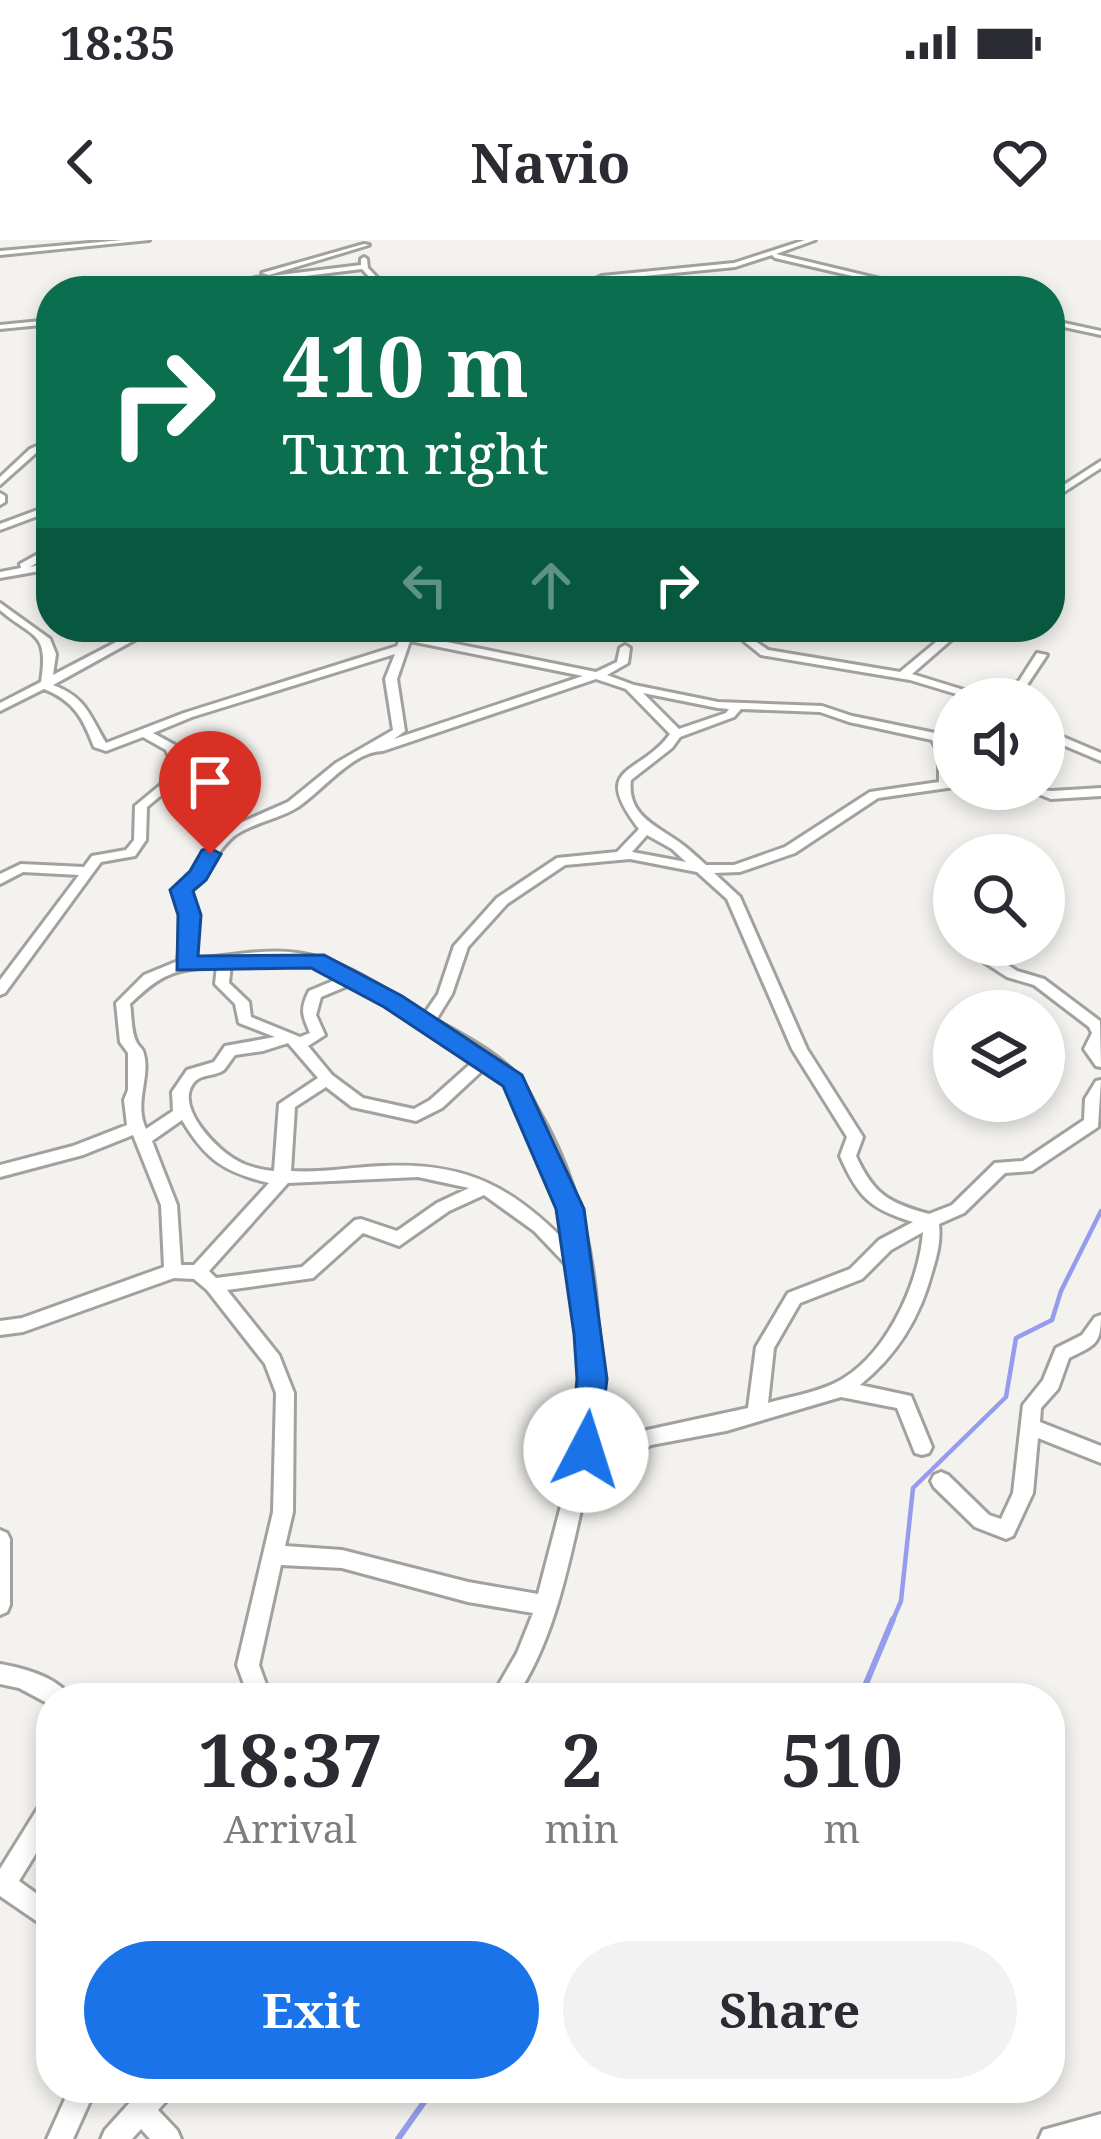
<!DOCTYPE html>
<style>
body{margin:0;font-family:"Noto Serif",serif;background:#f2f2f3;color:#2b2b33;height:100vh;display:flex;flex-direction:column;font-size:45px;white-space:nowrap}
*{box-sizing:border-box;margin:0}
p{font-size:39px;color:#7c7c81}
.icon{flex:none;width:66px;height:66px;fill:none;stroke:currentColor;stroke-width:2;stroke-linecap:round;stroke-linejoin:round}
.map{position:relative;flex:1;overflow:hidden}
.drawer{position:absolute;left:36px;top:1443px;width:1029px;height:420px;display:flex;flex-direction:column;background:#fff;border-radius:48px;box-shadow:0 6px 18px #0003}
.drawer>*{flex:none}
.hud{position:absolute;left:36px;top:36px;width:1029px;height:366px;border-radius:48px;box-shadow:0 6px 18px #0003;background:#0b6e4f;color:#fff;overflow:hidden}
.buttons{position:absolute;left:933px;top:438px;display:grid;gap:24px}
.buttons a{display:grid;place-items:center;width:132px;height:132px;border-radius:50%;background:#fff;box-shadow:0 6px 18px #0003;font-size:60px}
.pin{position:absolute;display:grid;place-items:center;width:102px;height:102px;color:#fff;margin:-123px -51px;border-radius:50% 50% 50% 0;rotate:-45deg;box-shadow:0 0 12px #0007}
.pin .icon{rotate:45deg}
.me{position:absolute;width:132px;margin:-66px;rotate:5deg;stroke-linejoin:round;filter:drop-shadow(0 0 9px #0008)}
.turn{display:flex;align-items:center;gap:42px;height:252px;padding:0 48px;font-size:54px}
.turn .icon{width:156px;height:156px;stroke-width:2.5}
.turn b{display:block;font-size:84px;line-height:102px}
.lanes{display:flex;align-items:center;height:114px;padding:0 48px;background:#0003;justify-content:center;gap:60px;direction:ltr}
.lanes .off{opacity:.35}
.eta{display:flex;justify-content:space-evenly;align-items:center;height:204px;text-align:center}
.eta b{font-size:72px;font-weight:700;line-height:84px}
.action{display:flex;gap:24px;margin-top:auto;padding:24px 48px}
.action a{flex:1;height:138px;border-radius:72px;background:#1a73e8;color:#fff;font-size:48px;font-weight:700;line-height:138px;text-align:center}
.action a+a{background:#f2f2f3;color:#2b2b33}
.status{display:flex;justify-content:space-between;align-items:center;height:84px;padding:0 60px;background:#fff;direction:ltr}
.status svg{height:33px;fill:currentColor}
header{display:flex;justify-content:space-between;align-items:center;height:156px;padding:0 48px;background:#fff;font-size:54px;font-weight:700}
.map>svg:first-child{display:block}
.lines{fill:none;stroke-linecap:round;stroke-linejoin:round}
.stream-far1{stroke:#969ced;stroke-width:4.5}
.stream{stroke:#969ced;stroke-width:6}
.minor-casing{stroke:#a3a19e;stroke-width:6}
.minor{fill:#fff;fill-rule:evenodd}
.route{fill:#1a73e8;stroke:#114b97;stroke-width:3}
</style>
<div class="status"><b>18:35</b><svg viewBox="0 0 49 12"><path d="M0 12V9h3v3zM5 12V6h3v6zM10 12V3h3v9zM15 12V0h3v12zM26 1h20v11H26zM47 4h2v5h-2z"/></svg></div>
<header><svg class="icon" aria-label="back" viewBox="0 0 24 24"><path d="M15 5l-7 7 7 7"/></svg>Navio<svg class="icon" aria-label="heart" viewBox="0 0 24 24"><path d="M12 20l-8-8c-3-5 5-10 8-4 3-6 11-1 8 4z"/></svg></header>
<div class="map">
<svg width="1101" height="1899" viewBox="0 0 1101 1899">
<rect width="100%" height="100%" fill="#f3f2ee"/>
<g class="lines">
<path class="stream-far1" d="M892,1382L901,1361L913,1248L1006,1157L1016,1098L1052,1080L1061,1051L1101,971"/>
<g class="stream">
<path d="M860,1458L893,1379"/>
<path d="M398,1899L434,1848"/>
</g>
<g class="minor-casing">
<g id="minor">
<path d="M123,0H149L0,15V11Z"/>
<path d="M805,0H815L776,14L930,51H917L775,18L772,15L735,27L603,40L579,51H569L602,36L734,23Z"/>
<path d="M364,4L369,5L269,35L262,33Z"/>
<path d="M364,17L367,19L368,28L390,51H382L362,29L256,42L233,51H222L255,38L361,25V19Z"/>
<path d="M51,80V84L0,89V85Z"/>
<path d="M1050,80L1101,91V95L1050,84Z"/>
<path d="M51,200V206L36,213L0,245V237L30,209Z"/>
<path d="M1101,221V228L1050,261V254Z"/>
<path d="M0,253L5,256V262L0,265Z"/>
<path d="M51,265V271L0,290V284Z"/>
<path d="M51,307V314L30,327L51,323V329L0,338V332L21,328L20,324Z"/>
<path d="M0,363L50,399L56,414L53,435L145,387H158L53,445C87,458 89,475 106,503L184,473L397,406L401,397L394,387H404L408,392L418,387H431L417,396L596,432L617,422L620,408L625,405L630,408L628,423L607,435L634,445L718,462L822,466L852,476L940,494L951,513V540L954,539V547L878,558L795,613L740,632L714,633L740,657L807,809L863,897L856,916C874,955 889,963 929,974L952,965L995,923L1023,921L1084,880L1085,859L1096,841L1101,840L1098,887L1032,931L1005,933L964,973L939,984C941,1001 937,1016 932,1032C920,1078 897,1115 860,1145L911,1156L932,1207L929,1213L922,1215L915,1213L897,1168L841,1157L726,1191L651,1205L587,1244C570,1315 557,1397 515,1458H491L517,1413L533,1373L468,1362L342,1328L281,1325L259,1425L271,1458H249L237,1425L273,1272L276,1153L265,1124L207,1050L194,1039L174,1038L23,1092L0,1095V1081L22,1078L164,1027L161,965L133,895L83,915L0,937V925L73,906L127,885L124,860L128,850V813L120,802L116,763L144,735L178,721L183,675L174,650L193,632L224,590L288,562L336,523L393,490L385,439L395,414L192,477L153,493L175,505L188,533L147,567L146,600L135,616L101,622L5,753L0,755V740L79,635L23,632L0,644V634L21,624L84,627L92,616L126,610L134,600L135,566L176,532L166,510L143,497L106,511L94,507C83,478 74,461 44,449L0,471V463L41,442C49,391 34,399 0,370ZM410,401L583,436L394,499L405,491L397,439ZM596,439L626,449L670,494C640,536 589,524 639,589L617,612L557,618L497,658L454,706L438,754L425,773C387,751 342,718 297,713C263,708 227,717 193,719L197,675L188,651C205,636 221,604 237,594C256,582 279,579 298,567C323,550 353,511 383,511ZM643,453L718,468L729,469L726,473L679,489ZM741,469L820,472L849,482L932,500L939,513V542L870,552L785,607L734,625H706C698,618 691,611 683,605C660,587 626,577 631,540L672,508L680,497L734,477ZM647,595L672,609L686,622L632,612ZM630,619L697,632L727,659L792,809L847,897L840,916C858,957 870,969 913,982L879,1000L850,1029L788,1053L756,1107L748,1168L647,1190L591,1222C607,1103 600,976 538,870C532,860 527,847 519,838C499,813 463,796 436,780L452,754L468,707L507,664L565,625ZM267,721L308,724L340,738L309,751C300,769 302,775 310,793L300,797L251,777L249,762L229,743L231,724ZM217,726L215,744L235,764L239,783L275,797L225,806L214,822L187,830L172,852L173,871L146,889C133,862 152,835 143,811C142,808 138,806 137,803C131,793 132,776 130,764C162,733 173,730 217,726ZM352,744L476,819L430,860L414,869L363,858L332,835L308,806L325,795L316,775L321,757ZM288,803L318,838L279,864L274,931C263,930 248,927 238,921C217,910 179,871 191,847C199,832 212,838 224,830C225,829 234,816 235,815L263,811ZM486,827C535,863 560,949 571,1007C514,948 468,922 383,926C352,927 322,933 291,931L295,867L326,847L352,867L416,881L442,868ZM182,880C206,920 224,932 269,943L194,1025H181L177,965L152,901ZM418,937L469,948L437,963L397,991L361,979L355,980L302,1027L216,1038L209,1031L288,943ZM484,955L534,991L575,1034L579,1060L581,1119L578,1178L569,1235L538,1354L468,1342L342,1310L285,1306L293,1272L294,1153L279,1115L227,1050L313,1038L363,993L399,1006L449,971ZM923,992C919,1045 884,1121 833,1144C813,1153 789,1157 768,1163L774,1108L800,1063L862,1039L891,1010Z"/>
<path d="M749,387H760L751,398L768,410L900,432L954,387H966L912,434L990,458L1019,441L1037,413L1047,415L1027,445L1003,459H973L910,440L761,415L740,398Z"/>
<path d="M1044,489L1101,513V521L1044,497Z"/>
<path d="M1101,548V556L1051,559L1026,549L1052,551Z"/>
<path d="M967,705H977L1017,731L1044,739L1100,781L1101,827L1096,826L1084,809L1092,793L1089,787L1034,745L1007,737L967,711Z"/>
<path d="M1101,1075C1101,1105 1095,1105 1069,1118L1058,1149L1041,1168L1040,1182L1101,1206V1223L1038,1198L1033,1253L1013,1296L1006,1299L975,1287L934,1247L931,1241L934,1235L941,1232L948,1235L989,1275L1001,1279L1013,1253L1023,1165L1043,1140L1056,1108L1082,1095L1095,1077Z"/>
<path d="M0,1290L7,1293L10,1299V1365L7,1372L0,1375Z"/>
<path d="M0,1424C23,1428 58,1437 71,1458H51V1465L19,1448L0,1444Z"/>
<path d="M51,1557V1589L19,1641L51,1664V1691L0,1656V1629L43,1560Z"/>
<path d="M70,1848H96L73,1899H47Z"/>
<path d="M143,1848H174L170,1857L158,1870L177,1890L181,1899H150L141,1889L132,1899H101L105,1890Z"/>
<path d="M1101,1874V1899H1039L1043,1890Z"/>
</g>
</g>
<use href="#minor" class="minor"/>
</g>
<path class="route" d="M210,608L221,614L206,640L193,651L201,675L198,716L324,715L402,756L522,835L584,969L607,1139L597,1220L586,1224L575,1220L570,1210L577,1139L574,1094L556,969L503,846L384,767L311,728L177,730L178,675L170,650L190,631L202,610Z"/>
</svg>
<div class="buttons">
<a><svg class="icon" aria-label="sound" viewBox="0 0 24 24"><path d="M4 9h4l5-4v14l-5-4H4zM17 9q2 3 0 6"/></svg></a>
<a><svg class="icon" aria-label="search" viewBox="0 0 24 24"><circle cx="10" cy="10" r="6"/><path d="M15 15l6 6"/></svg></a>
<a><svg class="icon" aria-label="layers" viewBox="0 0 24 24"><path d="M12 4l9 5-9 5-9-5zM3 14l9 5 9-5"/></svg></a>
</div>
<div class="pin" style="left:210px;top:614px;background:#d93025"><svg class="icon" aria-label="arrive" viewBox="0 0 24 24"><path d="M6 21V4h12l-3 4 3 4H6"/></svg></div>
<svg class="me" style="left:586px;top:1210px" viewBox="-20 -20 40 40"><circle r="19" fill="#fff"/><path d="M0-13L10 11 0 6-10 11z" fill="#1a73e8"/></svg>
<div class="hud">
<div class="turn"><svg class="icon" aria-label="right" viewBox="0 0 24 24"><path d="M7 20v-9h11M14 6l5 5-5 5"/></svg><div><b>410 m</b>Turn right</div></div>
<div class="lanes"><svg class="icon off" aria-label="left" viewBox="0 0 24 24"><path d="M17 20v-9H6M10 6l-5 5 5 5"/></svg><svg class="icon off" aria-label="ahead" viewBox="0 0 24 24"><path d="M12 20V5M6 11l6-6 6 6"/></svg><svg class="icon" aria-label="right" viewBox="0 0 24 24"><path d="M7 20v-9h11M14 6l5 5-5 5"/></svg></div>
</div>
<section class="drawer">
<div class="eta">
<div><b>18:37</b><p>Arrival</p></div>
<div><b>2</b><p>min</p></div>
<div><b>510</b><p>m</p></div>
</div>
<div class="action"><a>Exit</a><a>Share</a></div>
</section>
</div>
